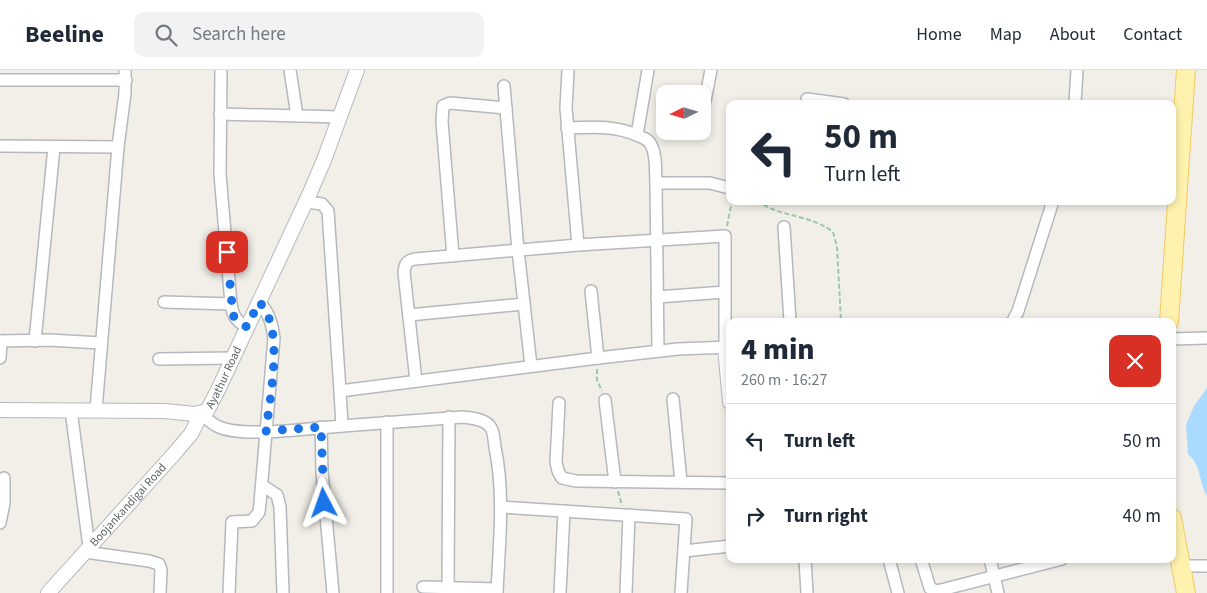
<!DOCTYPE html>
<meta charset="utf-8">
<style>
body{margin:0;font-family:"Source Sans 3",sans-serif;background:#f2f2f3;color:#1f2937;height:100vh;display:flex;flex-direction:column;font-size:19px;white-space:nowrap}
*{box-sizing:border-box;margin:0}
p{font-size:16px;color:#747a83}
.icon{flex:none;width:28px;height:28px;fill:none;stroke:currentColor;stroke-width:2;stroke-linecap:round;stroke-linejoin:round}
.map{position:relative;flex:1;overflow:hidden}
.details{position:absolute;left:726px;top:248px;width:450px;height:245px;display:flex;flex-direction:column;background:#fff;border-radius:10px;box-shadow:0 2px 8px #0003}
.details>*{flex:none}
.guide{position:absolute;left:726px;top:30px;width:450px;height:105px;border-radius:10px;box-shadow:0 2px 8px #0003;background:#fff;color:#1f2937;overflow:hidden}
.needle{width:32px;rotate:265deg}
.fabs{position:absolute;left:656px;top:15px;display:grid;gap:10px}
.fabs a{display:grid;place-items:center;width:55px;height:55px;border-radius:10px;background:#fff;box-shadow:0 2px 8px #0003;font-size:25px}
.pin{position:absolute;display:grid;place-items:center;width:42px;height:42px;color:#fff;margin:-21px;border-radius:10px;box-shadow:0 2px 8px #0006}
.me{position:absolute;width:55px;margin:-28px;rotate:356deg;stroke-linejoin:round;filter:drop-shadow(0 0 4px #0008)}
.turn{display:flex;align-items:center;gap:18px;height:105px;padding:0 15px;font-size:22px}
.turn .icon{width:65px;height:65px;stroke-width:2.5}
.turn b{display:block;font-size:35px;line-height:42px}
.round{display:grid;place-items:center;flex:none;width:52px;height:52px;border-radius:10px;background:#f2f2f3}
.head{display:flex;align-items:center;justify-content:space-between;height:85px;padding:0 15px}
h1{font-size:30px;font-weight:800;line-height:38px}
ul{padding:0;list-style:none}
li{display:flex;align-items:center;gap:15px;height:75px;padding:0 15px;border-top:1px solid #e0e1e3}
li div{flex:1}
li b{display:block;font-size:19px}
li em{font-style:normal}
header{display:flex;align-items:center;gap:30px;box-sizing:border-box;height:70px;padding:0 25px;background:#fff;border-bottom:1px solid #e0e1e3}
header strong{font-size:24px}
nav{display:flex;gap:28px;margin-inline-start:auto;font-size:18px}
.search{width:350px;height:45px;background:#f2f2f3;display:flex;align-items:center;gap:12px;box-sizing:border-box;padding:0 18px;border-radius:10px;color:#747a83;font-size:19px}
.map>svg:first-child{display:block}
.water{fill:#aadaff}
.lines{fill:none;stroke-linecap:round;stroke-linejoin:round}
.minor-casing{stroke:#b5b8bc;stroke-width:14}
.tertiary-casing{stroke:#b5b8bc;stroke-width:16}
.primary-casing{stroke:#f2c960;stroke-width:20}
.path{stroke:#9cc7a9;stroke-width:2;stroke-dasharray:5 2.5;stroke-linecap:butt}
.minor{stroke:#fff;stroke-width:11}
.tertiary{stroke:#fff;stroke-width:14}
.primary{stroke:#fff2af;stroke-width:18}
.route{stroke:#1a73e8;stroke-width:9;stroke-dasharray:0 16.2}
.labels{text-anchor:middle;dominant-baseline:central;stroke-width:4;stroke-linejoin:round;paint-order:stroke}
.street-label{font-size:12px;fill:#5f6368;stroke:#fff}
</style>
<header>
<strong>Beeline</strong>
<div class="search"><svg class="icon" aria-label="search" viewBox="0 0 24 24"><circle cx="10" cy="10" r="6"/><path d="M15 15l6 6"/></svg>Search here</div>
<nav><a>Home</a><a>Map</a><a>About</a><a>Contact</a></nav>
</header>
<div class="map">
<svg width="1207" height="523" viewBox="0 0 1207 523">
<rect width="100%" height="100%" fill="#f1efe8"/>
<path class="water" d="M1207,318V426C1198,411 1202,396 1188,384L1186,355L1194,336Z"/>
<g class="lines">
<g class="minor-casing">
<g id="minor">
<path d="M221,0L220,104L231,234C233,246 236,251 247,257"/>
<path d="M290,0L297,46"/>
<path d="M568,0L566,38L578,175"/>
<path d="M0,10H126"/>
<path d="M504,16L518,180L531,296"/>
<path d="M807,29L844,34"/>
<path d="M1075,34L1077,0"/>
<path d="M220,44L340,47"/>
<path d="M702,46L711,0"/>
<path d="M567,58C593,57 615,55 639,66C644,68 649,70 651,75C657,85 655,102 656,113L658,281"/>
<path d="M637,65L648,0"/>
<path d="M0,76L118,77"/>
<path d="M656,113H710L729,118"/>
<path d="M306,132L322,134L328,141L340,321"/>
<path d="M784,157L790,251"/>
<path d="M453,186L442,52L443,36L450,33L506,38"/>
<path d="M591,221L598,288"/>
<path d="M657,227L725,222"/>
<path d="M164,232L231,234"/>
<path d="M409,245L524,234"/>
<path d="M1013,251L1018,241L1053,131"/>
<path d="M1172,269L1207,268"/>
<path d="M0,271L49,270L101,273"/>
<path d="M35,271L54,77"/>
<path d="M0,288L1,271"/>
<path d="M159,289L233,288"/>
<path d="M416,311L404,202C405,194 406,191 415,189L578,175L725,166V277"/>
<path d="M673,329L681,412"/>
<path d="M605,330L615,412"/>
<path d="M559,333L556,392L558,401L562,408L576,411L730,413"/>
<path d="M71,340L89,477"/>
<path d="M96,340L118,77L125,23V0"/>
<path d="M201,344C207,349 212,354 219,357C244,368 313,358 342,356L340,321L598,288L678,279L730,277"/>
<path d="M342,356L463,347C472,348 486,349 491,358C494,363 494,371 495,377C505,425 499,475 497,523"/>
<path d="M321,357L322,402L333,523"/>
<path d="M262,415L277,425L280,437L283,523"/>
<path d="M501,437L686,449L681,523"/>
<path d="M0,453L4,433V408"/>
<path d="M684,481L730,476"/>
<path d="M85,482L149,491L159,494L161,500L160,523"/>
<path d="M805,489L807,523"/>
<path d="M889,489L898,523"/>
<path d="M921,489L930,518L937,521L1062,489"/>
<path d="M990,489L998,523"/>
<path d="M1181,496H1207"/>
<path d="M423,517L497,519"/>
<path d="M448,518L449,347"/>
<path d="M229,523L232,452L252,451L259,442L260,433L274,268C272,254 269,242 259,232"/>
<path d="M387,523V352"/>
<path d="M560,523L564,441"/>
<path d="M626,523L629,445"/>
</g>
</g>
<g class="tertiary-casing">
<g id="tertiary">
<path d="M725,277L730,332"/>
<path id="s1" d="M0,340L165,341L194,344L207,341L218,320L309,125L324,90L357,0"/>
<path id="s2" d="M48,523L173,385L191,364L201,344"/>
</g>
</g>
<g class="primary-casing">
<g id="primary">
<path d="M1169,251L1186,0"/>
<path d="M1172,448L1186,523"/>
</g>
</g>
<g class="path">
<path d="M757,131C782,148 810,144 833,162L837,177L841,251"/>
<path d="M727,156L732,131"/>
<path d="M597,299V310L602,321"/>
<path d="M618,421L622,436"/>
</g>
<use href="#minor" class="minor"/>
<use href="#tertiary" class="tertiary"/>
<use href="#primary" class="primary"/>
</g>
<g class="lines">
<path class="route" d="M227,182L233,245L236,250L247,257L259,232C285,257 270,326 266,361L321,357L324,433"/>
</g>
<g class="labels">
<g class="street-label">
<text stroke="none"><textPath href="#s1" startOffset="245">Ayathur Road</textPath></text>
<text stroke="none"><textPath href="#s2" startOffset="119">Boojankandigai Road</textPath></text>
</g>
</g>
</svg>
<div class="fabs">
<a><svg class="needle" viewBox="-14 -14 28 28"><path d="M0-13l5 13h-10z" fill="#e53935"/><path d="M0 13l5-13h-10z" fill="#747a83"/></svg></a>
</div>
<div class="pin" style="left:227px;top:182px;background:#d93025"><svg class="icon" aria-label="arrive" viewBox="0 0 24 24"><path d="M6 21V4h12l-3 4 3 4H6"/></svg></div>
<svg class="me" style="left:324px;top:433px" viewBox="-20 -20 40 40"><path d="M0-17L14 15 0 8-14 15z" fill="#1a73e8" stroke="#fff" stroke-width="4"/></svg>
<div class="guide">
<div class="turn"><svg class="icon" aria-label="left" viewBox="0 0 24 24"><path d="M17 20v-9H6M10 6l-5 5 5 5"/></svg><div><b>50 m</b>Turn left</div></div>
</div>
<section class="details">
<div class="head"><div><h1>4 min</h1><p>260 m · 16:27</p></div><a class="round" style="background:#d93025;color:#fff"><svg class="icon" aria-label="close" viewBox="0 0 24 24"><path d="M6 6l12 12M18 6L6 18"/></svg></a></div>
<ul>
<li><svg class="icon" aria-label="left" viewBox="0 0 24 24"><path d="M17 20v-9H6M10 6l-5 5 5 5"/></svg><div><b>Turn left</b></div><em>50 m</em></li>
<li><svg class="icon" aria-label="right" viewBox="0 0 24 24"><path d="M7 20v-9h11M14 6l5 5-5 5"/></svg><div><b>Turn right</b></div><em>40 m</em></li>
</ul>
</section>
</div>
